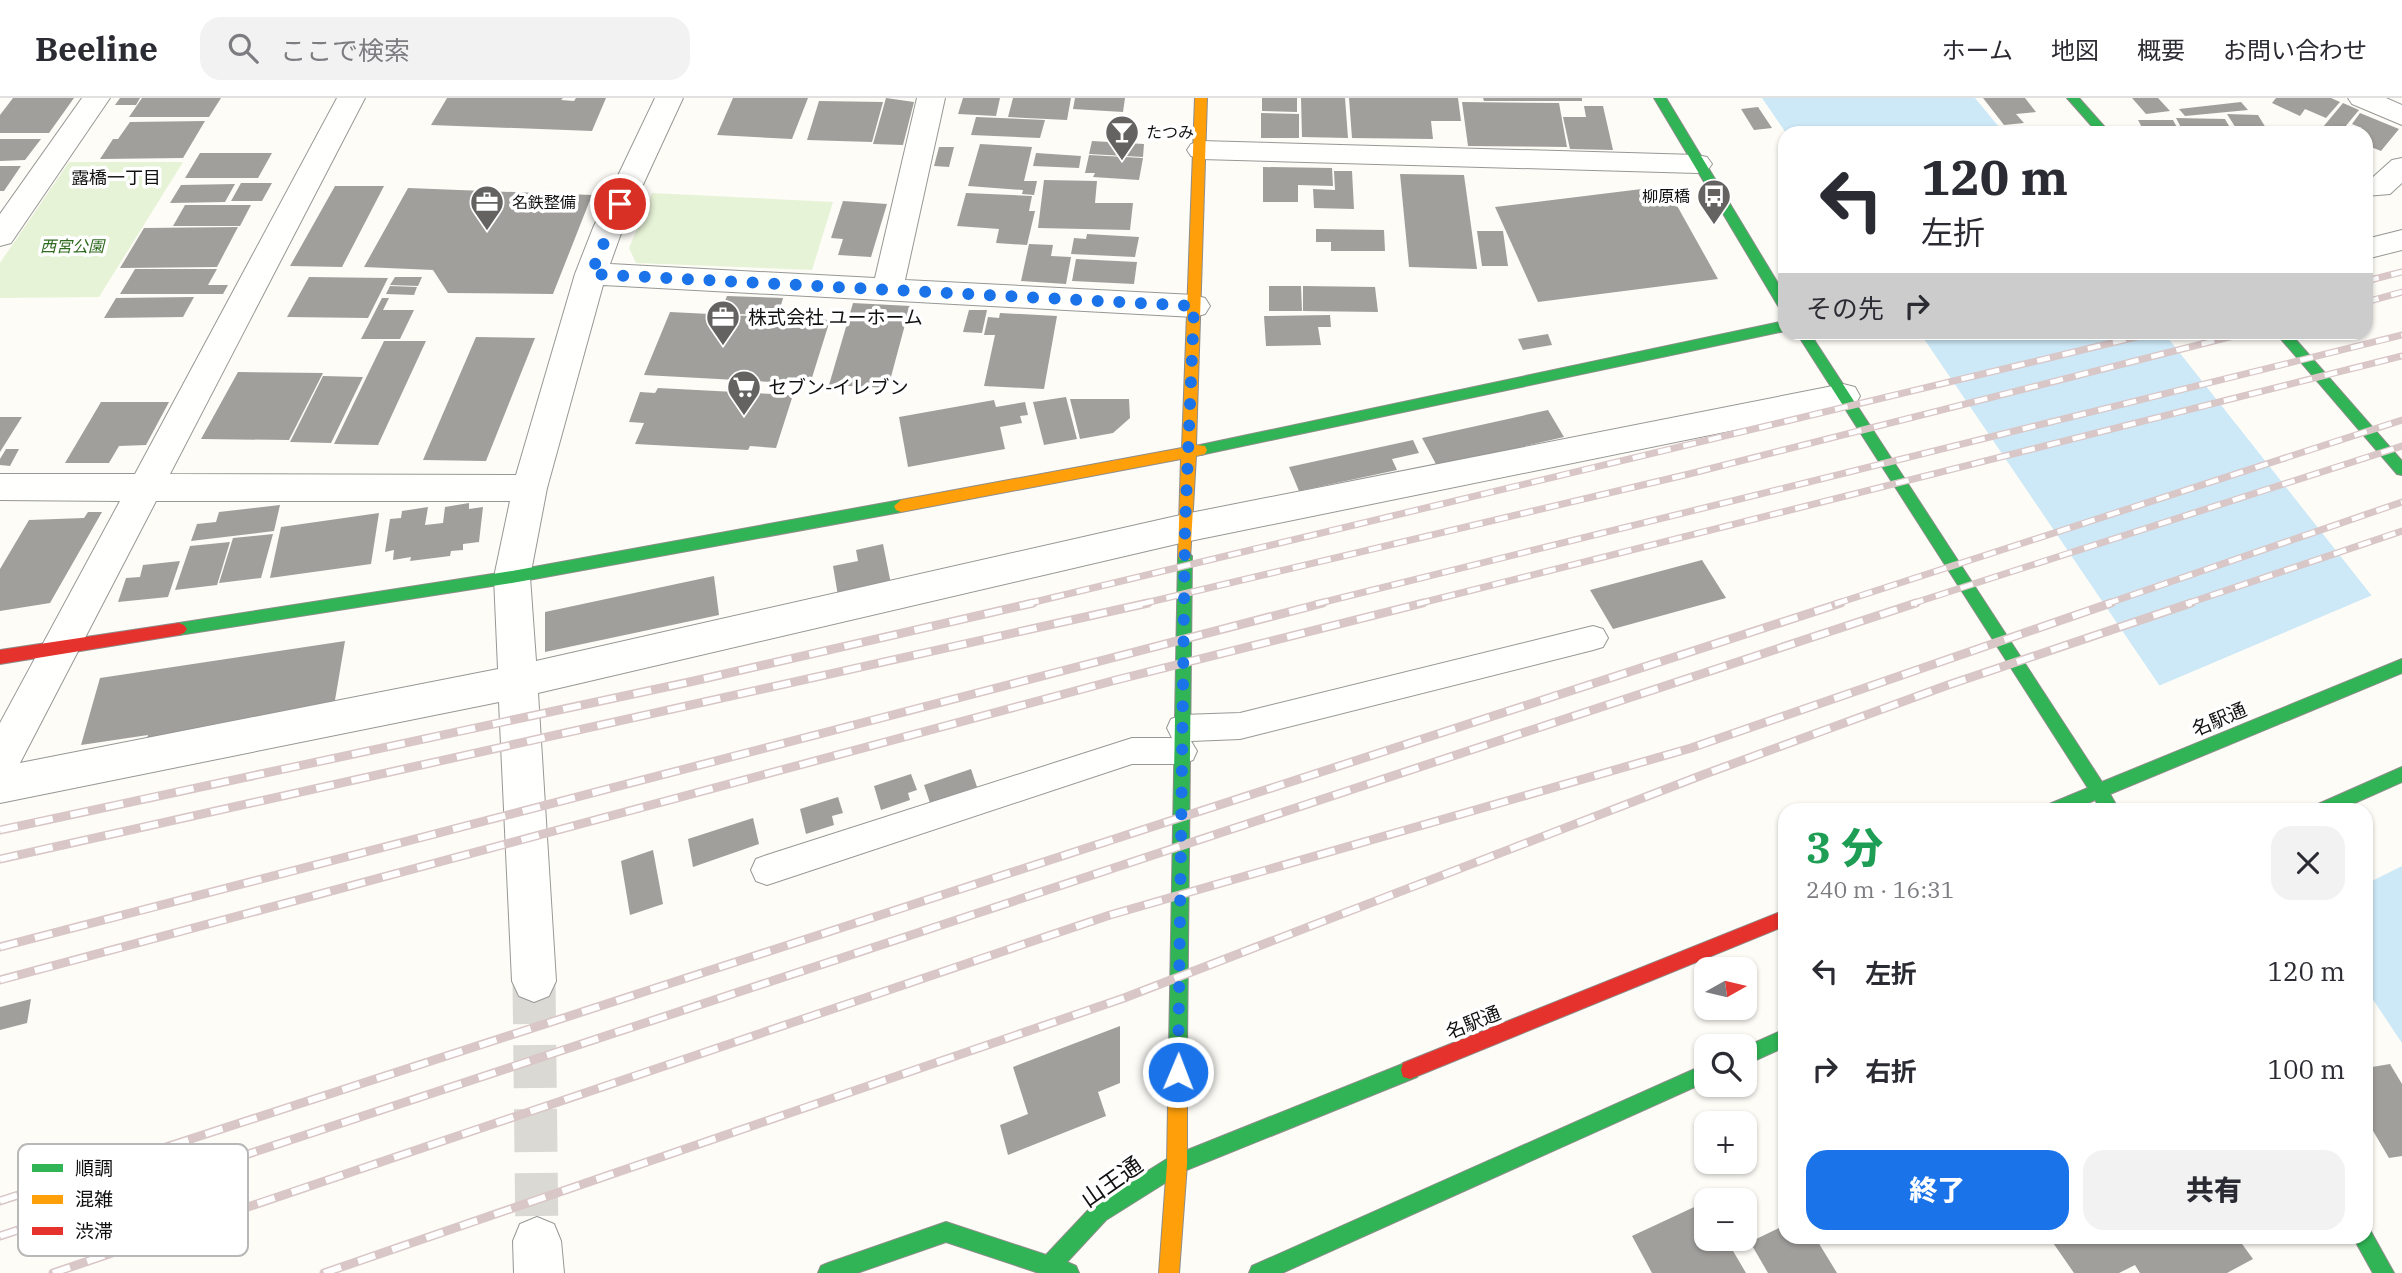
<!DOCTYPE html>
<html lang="ja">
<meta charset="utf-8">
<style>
body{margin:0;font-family:"IBM Plex Serif","Noto Sans JP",serif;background:#f2f2f3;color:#2b2b33;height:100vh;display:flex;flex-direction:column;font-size:26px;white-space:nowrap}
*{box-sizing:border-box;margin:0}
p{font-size:23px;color:#7c7c81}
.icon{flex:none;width:38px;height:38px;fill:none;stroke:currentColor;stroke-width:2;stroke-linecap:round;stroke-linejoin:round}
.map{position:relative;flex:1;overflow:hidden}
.side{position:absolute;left:1778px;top:705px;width:595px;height:441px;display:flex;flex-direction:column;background:#fff;border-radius:21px;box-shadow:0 2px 5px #0004}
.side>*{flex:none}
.banner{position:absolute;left:1778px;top:28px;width:595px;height:214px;border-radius:21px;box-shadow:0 2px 5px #0004;background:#fff;color:#2b2b33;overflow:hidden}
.needle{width:46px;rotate:82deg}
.buttons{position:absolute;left:1694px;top:859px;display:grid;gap:14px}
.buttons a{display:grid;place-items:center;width:63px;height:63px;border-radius:14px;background:#fff;box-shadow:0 2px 5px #0004;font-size:35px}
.pin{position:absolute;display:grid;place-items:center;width:60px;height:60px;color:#fff;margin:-30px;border:4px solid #fff;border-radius:50%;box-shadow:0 2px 7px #0007}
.me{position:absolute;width:77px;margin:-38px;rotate:1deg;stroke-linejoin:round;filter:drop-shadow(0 0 5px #0008)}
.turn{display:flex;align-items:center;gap:24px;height:147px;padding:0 28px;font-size:32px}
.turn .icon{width:91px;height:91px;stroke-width:2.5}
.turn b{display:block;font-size:49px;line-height:60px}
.then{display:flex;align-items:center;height:66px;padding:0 28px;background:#0003;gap:14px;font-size:26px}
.round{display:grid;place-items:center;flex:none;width:74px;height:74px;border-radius:21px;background:#f2f2f3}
.overview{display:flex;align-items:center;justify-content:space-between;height:119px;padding:0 28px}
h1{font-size:42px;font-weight:800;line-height:52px;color:#1e9e55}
.cta{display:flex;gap:14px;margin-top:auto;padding:14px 28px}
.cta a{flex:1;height:80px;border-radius:21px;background:#1a73e8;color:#fff;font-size:28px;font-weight:800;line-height:80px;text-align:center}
.cta a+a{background:#f2f2f3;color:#2b2b33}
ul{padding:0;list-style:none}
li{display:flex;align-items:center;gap:21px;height:98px;padding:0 28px}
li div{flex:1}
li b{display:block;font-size:26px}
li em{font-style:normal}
header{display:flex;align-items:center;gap:42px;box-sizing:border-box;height:98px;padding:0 35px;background:#fff;border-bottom:2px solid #e1e1e2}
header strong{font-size:33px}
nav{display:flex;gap:38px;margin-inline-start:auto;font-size:24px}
.search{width:490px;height:63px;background:#f2f2f3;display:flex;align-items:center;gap:18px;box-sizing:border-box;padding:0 24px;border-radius:21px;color:#7c7c81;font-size:26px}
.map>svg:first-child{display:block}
.green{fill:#e7f3d7}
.water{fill:#cde8f7}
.pier{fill:#fdfcf7}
.building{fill:#a19f9c}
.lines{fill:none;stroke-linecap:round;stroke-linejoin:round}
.street-tunnel{stroke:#dad9d4;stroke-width:43;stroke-dasharray:43 21;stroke-linecap:butt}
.lane-casing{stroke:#979795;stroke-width:2}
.street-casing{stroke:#979795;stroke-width:2}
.fast-casing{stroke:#8e8d8b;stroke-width:2}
.slow-casing{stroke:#8e8d8b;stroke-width:2}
.jam-casing{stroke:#8e8d8b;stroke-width:2}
.lane{fill:#fffffe;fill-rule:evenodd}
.street{fill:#fffffe;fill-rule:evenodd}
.fast{fill:#30b455;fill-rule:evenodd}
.slow{fill:#ff9f0a;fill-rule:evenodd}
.jam{fill:#e5322d;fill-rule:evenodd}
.rail-far1-casing{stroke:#d9c6c7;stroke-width:7}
.rail-casing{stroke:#d9c6c7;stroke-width:9}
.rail-far1{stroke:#fff;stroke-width:4.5;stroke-dasharray:13;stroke-linecap:butt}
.rail{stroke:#fff;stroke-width:6;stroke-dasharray:18;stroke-linecap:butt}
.route{stroke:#1a73e8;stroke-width:12;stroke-dasharray:0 21.6}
.labels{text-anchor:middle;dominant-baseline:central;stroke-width:7;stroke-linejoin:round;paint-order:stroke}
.far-poi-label{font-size:16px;fill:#111;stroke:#fff;text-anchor:start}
.far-park-label{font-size:16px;font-style:italic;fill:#2f6b1f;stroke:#fff}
.far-neighbourhood-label{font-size:18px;fill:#111;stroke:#fff}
.poi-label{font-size:19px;fill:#111;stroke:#fff;text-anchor:start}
.street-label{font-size:19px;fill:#111;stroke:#fff}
.near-street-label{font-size:23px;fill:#111;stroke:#fff}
.key{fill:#fff;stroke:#b8b8b8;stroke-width:2}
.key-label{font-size:19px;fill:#111}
</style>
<header>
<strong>Beeline</strong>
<div class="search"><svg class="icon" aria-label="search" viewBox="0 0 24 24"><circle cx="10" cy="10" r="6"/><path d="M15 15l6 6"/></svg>ここで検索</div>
<nav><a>ホーム</a><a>地図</a><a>概要</a><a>お問い合わせ</a></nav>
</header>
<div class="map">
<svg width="2402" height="1175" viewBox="0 0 2402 1175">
<rect width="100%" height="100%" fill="#fdfcf7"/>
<g class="green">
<path d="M69,64H183L99,199L0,200V165Z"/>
<path d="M652,95L833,104L812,172L636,165L629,150Z"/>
</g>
<g class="water">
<path d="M1762,0H1975L2004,35H1786Z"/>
<path d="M1920,235H2164L2402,536V945L2366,891V712H2244Z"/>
</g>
<path class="pier" d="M2375,496L2402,530V768L2366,786V712H2240L2156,589Z"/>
<g class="building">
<path d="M13,0H74L49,35H0V17Z"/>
<path d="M120,0H140L136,7H115Z"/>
<path d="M142,0H221L209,19H129Z"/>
<path d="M447,0H563L561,2L574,3L576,0H606L592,33L431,27Z"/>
<path d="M733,0H808L792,41L717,37Z"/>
<path d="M886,0L914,4L903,47L873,46Z"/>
<path d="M963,0H1000L996,18L958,16Z"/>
<path d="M1013,0H1071L1067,22L1008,19Z"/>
<path d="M1075,0H1125L1123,14L1073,11Z"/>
<path d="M1262,0H1297V14L1262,13Z"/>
<path d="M1301,0H1345L1348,40L1302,39Z"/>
<path d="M1349,0H1458L1461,23H1431L1433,41L1352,40Z"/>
<path d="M1483,0H1582V3H1484Z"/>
<path d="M1983,0H2025L2036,14L2016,16L2024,25L2004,27Z"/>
<path d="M2132,0H2158L2170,13L2146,16Z"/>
<path d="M2276,0H2331L2340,4L2326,20L2305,11L2300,18L2272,5Z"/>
<path d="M819,3L883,4L872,44L807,42Z"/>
<path d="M1462,4L1559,5L1567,49L1468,48Z"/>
<path d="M2241,4L2248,12L2185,18L2179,11Z"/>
<path d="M2343,5L2359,12L2340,35L2323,29Z"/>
<path d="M1584,8H1603L1613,52L1570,51L1563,19H1586Z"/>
<path d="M1758,9L1772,30L1754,32L1741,11Z"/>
<path d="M1261,15L1299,16V40H1261Z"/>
<path d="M2360,15L2399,31L2381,53L2366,47V35H2357L2362,30L2352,26Z"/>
<path d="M2227,16L2258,17L2269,35H2239Z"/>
<path d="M976,19L1045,22L1040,40L971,37Z"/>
<path d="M2176,20L2225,21L2233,35H2184Z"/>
<path d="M2138,22H2173L2180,35H2145Z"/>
<path d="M205,23L183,60L100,61L113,41H118L130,24Z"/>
<path d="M2046,29L2051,35H2007V33Z"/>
<path d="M0,41H41L25,62L0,63Z"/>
<path d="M1092,43L1144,46L1143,59L1089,56Z"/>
<path d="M980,46L1032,49L1024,83H1037L1034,97L1022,96L1023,92L968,88Z"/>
<path d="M939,49H954L949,69L934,68Z"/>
<path d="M200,55H272L258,80H185Z"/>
<path d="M1036,55L1081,58L1079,70L1033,68Z"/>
<path d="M1089,57L1143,60L1139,82L1093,79L1095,75H1085Z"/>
<path d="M0,68H21L4,93H0Z"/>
<path d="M1263,69L1332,70L1333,88L1298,87V104H1263Z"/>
<path d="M1334,73H1352L1354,111L1314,110L1313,91L1335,92Z"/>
<path d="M1400,76L1464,77L1477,171L1409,169Z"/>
<path d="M1044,82L1097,83L1095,105H1133L1130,132L1038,130Z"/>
<path d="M241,85H272L262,103H231Z"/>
<path d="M235,86L225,104L170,105L181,87Z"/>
<path d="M335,88H384L342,169L290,168Z"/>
<path d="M1666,88L1718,181L1538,204L1495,109Z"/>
<path d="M408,90L592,97L553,196L448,195L433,172L364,169Z"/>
<path d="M966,95L1032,98L1029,113H1035L1027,147L996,145L999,131L957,128Z"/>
<path d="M843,103L887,106L871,159L838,157L843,141L831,140Z"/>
<path d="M185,107H251L240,128H173Z"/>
<path d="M238,129L217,169L120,170L144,130Z"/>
<path d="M1316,131L1384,132L1385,153H1331V144H1316Z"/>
<path d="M1477,133H1503L1508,168H1482Z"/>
<path d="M1087,136L1139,139L1135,159L1071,156L1074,140L1086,141Z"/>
<path d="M1029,146L1053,147L1051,158L1071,159L1066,186L1021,183Z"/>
<path d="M1076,161L1137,164L1134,186L1072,183Z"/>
<path d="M135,171H217L208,187H228L223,196H120Z"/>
<path d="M309,179L388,180L368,220L287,219Z"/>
<path d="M395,179H422L418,188L390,187Z"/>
<path d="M390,188L417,189L414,197L386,196Z"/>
<path d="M1269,188H1301L1302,213H1269Z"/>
<path d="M1303,188L1375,189L1378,214L1303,213Z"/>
<path d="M727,198L783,200L778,218L720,215Z"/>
<path d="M194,199L183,219L104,220L116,200Z"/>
<path d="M382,200H389L383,212H414L400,241H361Z"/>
<path d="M853,205L910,208L888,290L829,287Z"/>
<path d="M969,212H987L982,235L963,234Z"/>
<path d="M670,214L830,222L810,286L644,277Z"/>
<path d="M1000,215L1057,218L1044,291L984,288L995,237H984L988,219L999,220Z"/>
<path d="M1330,217L1331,229H1318L1321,247L1266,248L1264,218Z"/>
<path d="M1548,236L1552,247L1523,252L1518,241Z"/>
<path d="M476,239L535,240L486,363L423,362Z"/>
<path d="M384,243H426L378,347L334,346Z"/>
<path d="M238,274L323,275L289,342L201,341Z"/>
<path d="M323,278L363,279L331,345L290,344Z"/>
<path d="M658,290L793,297L776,350L750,348L748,352L635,346L644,325L629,324L640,294L655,295Z"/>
<path d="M1066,299L1077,341L1044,347L1033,304Z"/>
<path d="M1070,301H1129L1130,320L1113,335L1080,341Z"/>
<path d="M994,302L996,309L1025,304L1028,317L1020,318L1022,325L1000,329L1005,351L908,369L899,319Z"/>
<path d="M101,304H169L146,347L119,348L109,365H65Z"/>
<path d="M1548,312L1564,339L1437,368L1422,340Z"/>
<path d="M0,319H22L0,354Z"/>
<path d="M1413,342L1419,355L1392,361L1397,372L1299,393L1289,369Z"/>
<path d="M6,351H19L10,368L0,367V361Z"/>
<path d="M469,405V411L483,409L479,444L463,446V452L451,453L450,458L410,463L411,459L393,462L394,452L385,454L390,421L401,420L402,413L428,409L425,427L443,425L445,409Z"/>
<path d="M280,407L274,433L191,443L197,426L216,424L219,414Z"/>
<path d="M88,414H102L50,505L0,513V471L29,422L84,420Z"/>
<path d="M379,415L371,466L270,480L281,429Z"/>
<path d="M273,436L261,480L219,485L233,440Z"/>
<path d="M230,444L217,487L175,492L190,448Z"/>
<path d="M883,446L891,486L838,498L833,468L858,463L856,452Z"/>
<path d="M1702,462L1726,500L1613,531L1590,492Z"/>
<path d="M180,463L168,499L118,504L126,480L140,479L143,467Z"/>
<path d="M714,478L719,517L545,554V514Z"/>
<path d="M345,543L334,608L215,626L213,639L144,649L148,637L81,647L100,580Z"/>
<path d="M971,671L977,689L930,705L924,687Z"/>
<path d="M911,676L917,692L908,695L910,702L881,712L874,688Z"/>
<path d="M838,699L843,715L832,718L834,727L806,736L800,711Z"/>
<path d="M753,720L759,746L693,769L688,741Z"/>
<path d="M653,752L663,806L630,817L621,763Z"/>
<path d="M31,901L27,925L0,932V909Z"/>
<path d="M1120,928V985L1098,994L1106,1018L1008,1057L1000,1027L1028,1016L1013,969Z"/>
<path d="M2390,966L2402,986V1058L2389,1060L2366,1021V970Z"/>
<path d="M1705,1104L1706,1141H1726L1746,1175H1652L1632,1138Z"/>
<path d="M1785,1127V1139H1815L1837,1175H1768L1750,1144Z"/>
<path d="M2049,1139H2237L2253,1161L2227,1175H2140L2135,1167L2119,1175H2074Z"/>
</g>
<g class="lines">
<path class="street-tunnel" d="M534,883L537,1143"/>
<g class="lane-casing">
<path id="lane" d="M1593,528L1603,531L1608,540L1603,549L1593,552L1240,641L1191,643L1197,653L1193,662L1182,666H1132L767,787L756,783L751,772L756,761L767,757L1132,640H1172L1167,630L1171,621L1182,617L1240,615Z"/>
</g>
<g class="street-casing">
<g id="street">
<path d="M82,0H110L11,145L0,148V116Z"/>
<path d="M337,0H365L170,376L516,377L575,176L593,130L655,0H683L623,130L610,166L875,180L917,0H945L905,182L1194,197L1205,200L1210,208L1205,216L1194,219L603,187L547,390L530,479L536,563L1185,416L1843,286L1855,289L1860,298L1855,307L1843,310L1185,444L538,595L556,883L549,898L534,904L519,898L512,883L499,604L0,705V625L120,403L0,402V376H135ZM156,403H510L494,479L498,571L20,665Z"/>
<path d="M2348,0H2386L2402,7V27L2352,6Z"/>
<path d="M1201,43L1697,57L1707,59L1712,66L1707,73L1697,75L1201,61L1191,58L1187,52L1191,46Z"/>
<path d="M2402,60V85L2390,96L2366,98V78L2373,79L2392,62Z"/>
<path d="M2402,132V152L2366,161V141Z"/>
<path d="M537,1119L554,1126L561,1143L564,1175H514L513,1143L520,1126Z"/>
</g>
</g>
<g class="fast-casing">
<g id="fast">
<path d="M1654,0H1666L1785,197V213L1780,211Z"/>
<path d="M2067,0H2079L2110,35H2098Z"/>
<path d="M1785,223V233L1200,357L1193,352L1200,347Z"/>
<path d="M1796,234H1809L2102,684L2402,561V575L2110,696L2119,712H2102L2095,702L2071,712H2045L2047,707L2088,690Z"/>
<path d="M2275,234H2289L2402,363V377L2397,376Z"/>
<path d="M901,402L908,408L901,414L512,485L179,537L174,535L171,531L174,527L179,525L512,473Z"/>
<path d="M1185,452L1192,458L1187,950L1185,956L1178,959L1171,956L1169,950L1178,458Z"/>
<path d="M2402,669V684L2339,712H2314L2316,707Z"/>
<path d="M1785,931V949L1745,967V949Z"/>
<path d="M1410,963L1417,965L1419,972L1417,979L1184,1073L1106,1122L1067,1164L1076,1168L1079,1175H1039L946,1144L857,1175H818L821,1168L828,1165L946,1124L1046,1157L1092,1108L1170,1059Z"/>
<path d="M1706,966V984L1282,1175H1249L1252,1168Z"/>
<path d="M2366,1130L2370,1132L2394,1175H2373L2353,1139H2366Z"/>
</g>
</g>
<g class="slow-casing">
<g id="slow">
<path d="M1195,0H1207L1196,347L1205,348L1207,352L1205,356L1196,358L1190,462H1180L1178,458L1181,361L901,414L896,412L894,408L901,402L1182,350Z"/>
<path d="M1178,941L1185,944L1187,950V1066L1179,1175H1159L1167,1066L1169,950L1171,944Z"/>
</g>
</g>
<g class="jam-casing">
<g id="jam">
<path d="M179,525L184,527L187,531L184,535L179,537L0,566V552Z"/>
<path d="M1785,812V828L1410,981L1403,979L1401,972L1403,965Z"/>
</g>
</g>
<use href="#lane" class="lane"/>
<use href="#street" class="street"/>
<use href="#fast" class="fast"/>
<use href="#slow" class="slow"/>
<use href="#jam" class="jam"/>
<g class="rail-far1-casing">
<g id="rail-far1">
<path d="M2366,183L2402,174"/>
<path d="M2366,204L2402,194"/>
<path d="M1026,506L2157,234"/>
<path d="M1141,506L1689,376L2249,234"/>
<path d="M1316,506L2402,237"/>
<path d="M1417,506L2402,258"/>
<path d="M1835,506L2402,322"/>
<path d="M1911,506L2402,348"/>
<path d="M2106,506L2402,404"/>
<path d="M2186,506L2402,433"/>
</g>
</g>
<g class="rail-casing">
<g id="rail">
<path d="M0,732L694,583L1033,505"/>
<path d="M0,761L1148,505"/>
<path d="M0,849L1323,505"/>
<path d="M0,882L1116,582L1423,505"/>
<path d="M0,1103L1841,505"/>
<path d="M0,1138L1916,505"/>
<path d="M53,1175L1110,817L1691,650L2111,505"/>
<path d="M324,1175L1124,900L1705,676L1948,587L2191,505"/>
</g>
</g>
<use href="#rail-far1" class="rail-far1"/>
<use href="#rail" class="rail"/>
</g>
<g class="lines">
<path class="route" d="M620,106L591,176L1194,208L1185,430L1178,974"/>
</g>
<defs>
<g id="bar-pin" transform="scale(1.75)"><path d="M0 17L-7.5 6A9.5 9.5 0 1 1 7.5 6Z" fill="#646362" stroke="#fff"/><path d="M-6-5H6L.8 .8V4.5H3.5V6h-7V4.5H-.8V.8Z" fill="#fff"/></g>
<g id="bus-pin" transform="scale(1.75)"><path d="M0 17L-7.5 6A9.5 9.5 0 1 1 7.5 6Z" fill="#646362" stroke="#fff"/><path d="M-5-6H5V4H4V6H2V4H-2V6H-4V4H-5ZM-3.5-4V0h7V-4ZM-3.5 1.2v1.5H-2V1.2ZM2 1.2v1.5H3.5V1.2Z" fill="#fff"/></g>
<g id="office-pin" transform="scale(1.75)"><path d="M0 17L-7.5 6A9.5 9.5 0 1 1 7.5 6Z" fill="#646362" stroke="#fff"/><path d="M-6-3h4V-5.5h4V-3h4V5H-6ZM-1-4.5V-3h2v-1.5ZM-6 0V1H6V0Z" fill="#fff"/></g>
<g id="supermarket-pin" transform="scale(1.75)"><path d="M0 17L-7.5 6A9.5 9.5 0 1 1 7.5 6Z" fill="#646362" stroke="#fff"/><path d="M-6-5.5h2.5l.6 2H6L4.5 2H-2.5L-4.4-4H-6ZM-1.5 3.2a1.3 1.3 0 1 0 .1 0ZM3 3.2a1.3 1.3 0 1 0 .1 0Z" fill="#fff"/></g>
</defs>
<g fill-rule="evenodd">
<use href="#bar-pin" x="1122" y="34"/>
<use href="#bus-pin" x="1714" y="98"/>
<use href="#office-pin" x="487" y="104"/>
<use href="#office-pin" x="723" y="219"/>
<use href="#supermarket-pin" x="744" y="289"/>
</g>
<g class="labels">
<g class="far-poi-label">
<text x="1146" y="34">たつみ</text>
<text x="1690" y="98" text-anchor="end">柳原橋</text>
<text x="512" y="104">名鉄整備</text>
</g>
<g class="far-park-label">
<text x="72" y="148">西宮公園</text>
</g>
<g class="far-neighbourhood-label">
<text x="116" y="79">露橋一丁目</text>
</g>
<g class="poi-label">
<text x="748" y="219">株式会社 ユーホーム</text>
<text x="768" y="289">セブン-イレブン</text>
</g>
<g class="street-label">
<text transform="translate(2219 621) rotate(-23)">名駅通</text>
<text transform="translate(1473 924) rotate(-22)">名駅通</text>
</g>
<g class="near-street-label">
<text transform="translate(1111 1083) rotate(-35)">山王通</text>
</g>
</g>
<rect x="18" y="1046" width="230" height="112" rx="10" class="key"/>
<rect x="32" y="1066" width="31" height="8" fill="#30b455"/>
<rect x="32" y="1097" width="31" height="9" fill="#ff9f0a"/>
<rect x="32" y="1129" width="31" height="8" fill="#e5322d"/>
<g class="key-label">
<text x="75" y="1077">順調</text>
<text x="75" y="1108">混雑</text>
<text x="75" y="1140">渋滞</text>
</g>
</svg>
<div class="buttons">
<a><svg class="needle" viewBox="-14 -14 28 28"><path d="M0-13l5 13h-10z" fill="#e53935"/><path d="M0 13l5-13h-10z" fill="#7c7c81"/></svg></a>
<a><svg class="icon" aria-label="search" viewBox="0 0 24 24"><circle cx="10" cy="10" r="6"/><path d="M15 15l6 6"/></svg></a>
<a>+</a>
<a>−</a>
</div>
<div class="pin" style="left:620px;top:106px;background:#d93025"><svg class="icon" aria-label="arrive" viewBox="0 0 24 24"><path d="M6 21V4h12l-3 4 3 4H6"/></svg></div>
<svg class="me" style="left:1178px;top:974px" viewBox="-20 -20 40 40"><circle r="17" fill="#1a73e8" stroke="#fff" stroke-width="3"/><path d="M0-11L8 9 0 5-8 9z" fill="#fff"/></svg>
<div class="banner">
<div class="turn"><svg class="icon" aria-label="left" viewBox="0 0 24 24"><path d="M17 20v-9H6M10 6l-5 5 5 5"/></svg><div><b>120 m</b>左折</div></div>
<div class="then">その先<svg class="icon" aria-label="right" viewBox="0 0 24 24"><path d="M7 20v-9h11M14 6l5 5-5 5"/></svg></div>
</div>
<section class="side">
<div class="overview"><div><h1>3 分</h1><p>240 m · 16:31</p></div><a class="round"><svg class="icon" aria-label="close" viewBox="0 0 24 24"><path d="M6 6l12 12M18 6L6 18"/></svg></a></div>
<ul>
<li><svg class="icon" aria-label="left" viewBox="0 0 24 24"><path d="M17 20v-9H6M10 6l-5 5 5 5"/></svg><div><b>左折</b></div><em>120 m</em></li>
<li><svg class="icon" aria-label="right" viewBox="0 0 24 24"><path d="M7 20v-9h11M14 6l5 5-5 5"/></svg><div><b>右折</b></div><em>100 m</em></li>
</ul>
<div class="cta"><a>終了</a><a>共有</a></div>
</section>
</div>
